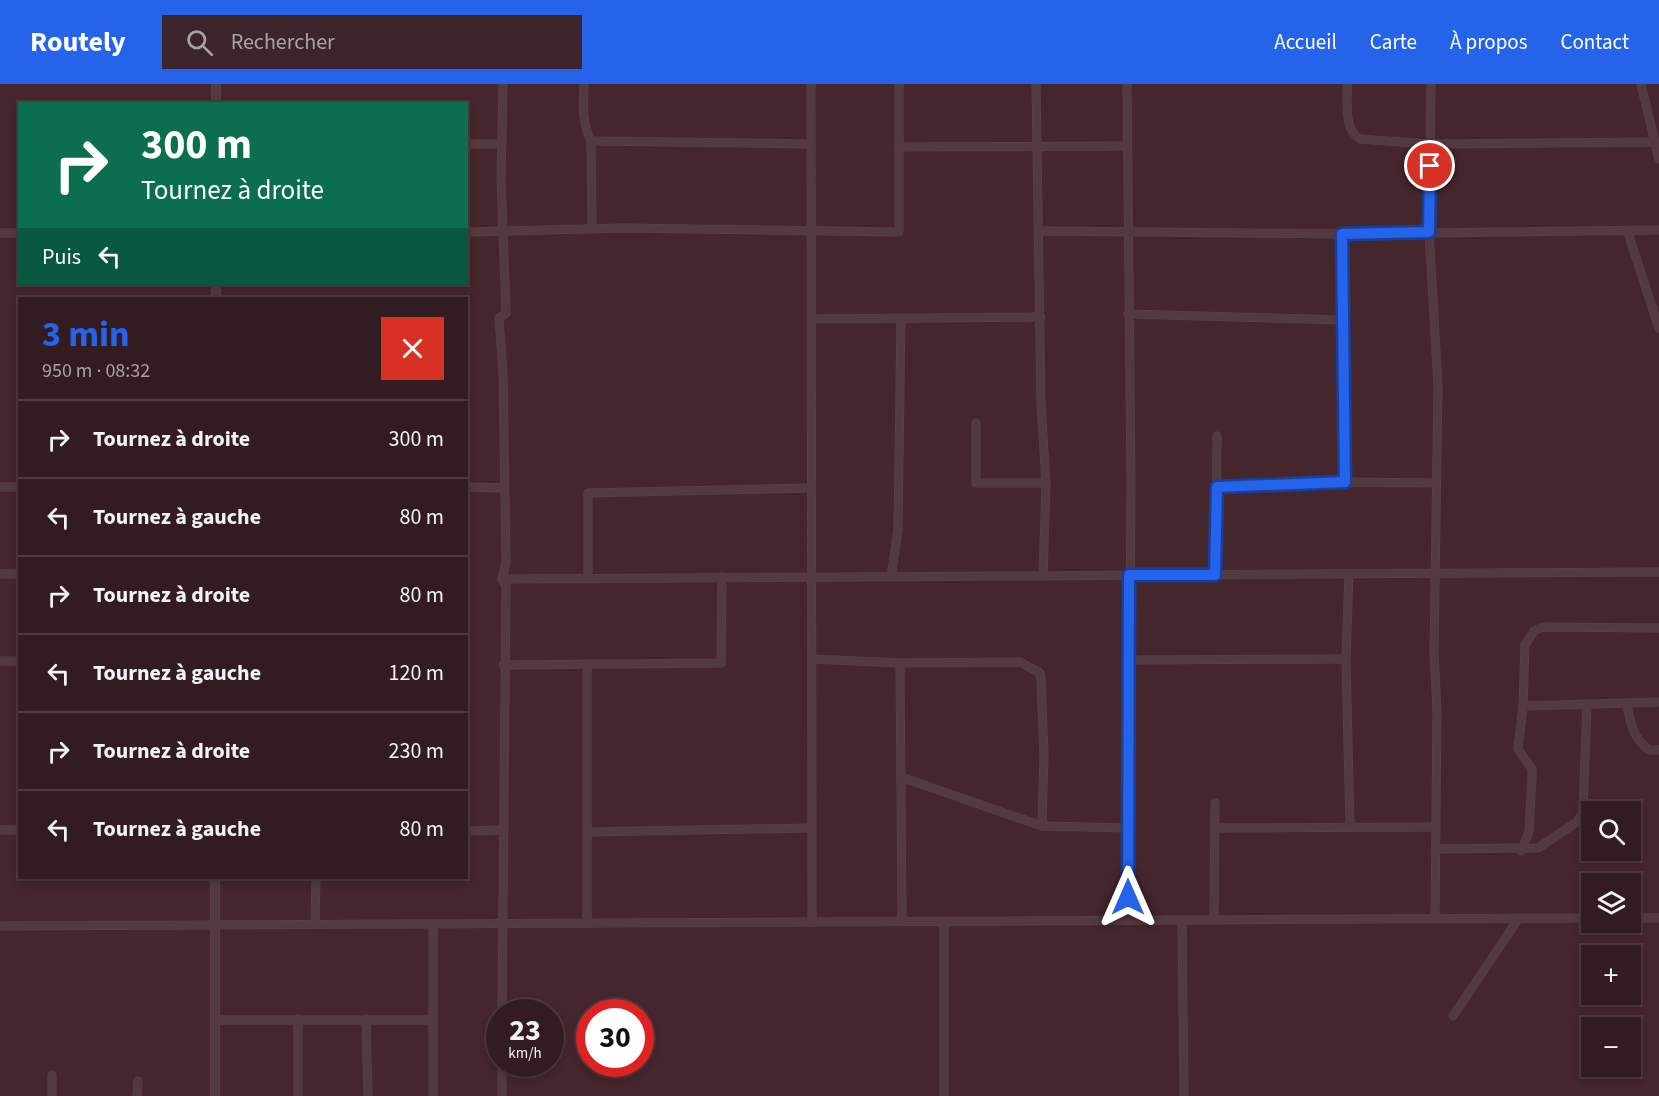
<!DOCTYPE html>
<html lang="fr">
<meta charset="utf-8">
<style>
body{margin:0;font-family:"Source Sans 3",sans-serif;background:#3b252a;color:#f1f3f6;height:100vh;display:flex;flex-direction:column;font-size:22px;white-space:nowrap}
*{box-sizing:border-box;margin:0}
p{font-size:20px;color:#a9a1a5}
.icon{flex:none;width:33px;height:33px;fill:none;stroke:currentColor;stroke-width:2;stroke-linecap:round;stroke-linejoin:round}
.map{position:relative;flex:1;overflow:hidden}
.details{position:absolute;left:18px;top:213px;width:450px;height:582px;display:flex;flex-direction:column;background:#331c21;border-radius:0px;box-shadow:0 3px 9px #0003,0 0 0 2px #4e3a3f}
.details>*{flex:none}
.hud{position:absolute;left:18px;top:18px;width:450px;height:183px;border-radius:0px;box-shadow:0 3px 9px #0003,0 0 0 2px #4e3a3f;background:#0b6e4f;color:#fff;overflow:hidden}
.tools{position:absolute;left:1581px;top:717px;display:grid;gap:12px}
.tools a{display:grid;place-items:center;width:60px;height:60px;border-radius:0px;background:#331c21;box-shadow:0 3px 9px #0003,0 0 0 2px #4e3a3f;font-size:30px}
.speed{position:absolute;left:486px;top:915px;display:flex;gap:12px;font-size:30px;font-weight:700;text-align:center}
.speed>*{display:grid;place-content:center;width:78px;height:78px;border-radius:50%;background:#331c21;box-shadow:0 3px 9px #0003,0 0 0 2px #4e3a3f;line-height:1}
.speed small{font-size:15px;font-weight:400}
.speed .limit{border:9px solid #d22;background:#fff;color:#111}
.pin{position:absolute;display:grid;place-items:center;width:51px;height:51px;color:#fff;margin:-26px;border:3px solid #fff;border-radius:50%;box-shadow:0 2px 6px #0007}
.me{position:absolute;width:66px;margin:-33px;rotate:0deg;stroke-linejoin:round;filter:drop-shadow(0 0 4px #0008)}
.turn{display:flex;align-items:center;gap:21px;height:126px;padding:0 24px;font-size:27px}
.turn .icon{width:78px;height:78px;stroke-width:2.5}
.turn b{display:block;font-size:42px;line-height:51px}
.then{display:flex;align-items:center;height:57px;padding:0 24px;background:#0003;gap:12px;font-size:22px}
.round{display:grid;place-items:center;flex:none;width:63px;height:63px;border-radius:0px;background:#3b252a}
.overview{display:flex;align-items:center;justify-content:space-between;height:102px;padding:0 24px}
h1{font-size:36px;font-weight:700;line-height:45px;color:#2563eb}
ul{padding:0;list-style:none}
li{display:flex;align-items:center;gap:18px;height:78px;padding:0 24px;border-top:2px solid #4e3a3f}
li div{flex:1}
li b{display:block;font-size:22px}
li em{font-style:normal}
header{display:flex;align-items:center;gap:36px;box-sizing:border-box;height:84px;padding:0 30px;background:#2563eb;color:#fff}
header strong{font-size:28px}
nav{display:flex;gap:33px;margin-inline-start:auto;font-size:21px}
.search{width:420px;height:54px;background:#3b252a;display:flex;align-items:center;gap:15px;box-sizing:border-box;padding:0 21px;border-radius:0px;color:#a9a1a5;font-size:22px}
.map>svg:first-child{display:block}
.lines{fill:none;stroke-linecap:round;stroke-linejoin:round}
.minor-casing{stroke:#5d4448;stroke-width:9}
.tertiary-casing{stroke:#5d4448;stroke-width:10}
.minor{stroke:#533a3f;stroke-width:8}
.tertiary{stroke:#533a3f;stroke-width:9}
.route-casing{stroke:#184099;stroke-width:15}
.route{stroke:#2563eb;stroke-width:10}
</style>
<header>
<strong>Routely</strong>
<div class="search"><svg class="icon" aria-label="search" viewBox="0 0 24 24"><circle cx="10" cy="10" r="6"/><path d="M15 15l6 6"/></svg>Rechercher</div>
<nav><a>Accueil</a><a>Carte</a><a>À propos</a><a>Contact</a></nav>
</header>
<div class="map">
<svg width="1659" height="1012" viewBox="0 0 1659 1012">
<rect width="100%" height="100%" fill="#44262c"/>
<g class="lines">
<g class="minor-casing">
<g id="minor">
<path d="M584,0C583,21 582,39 591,57L592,145"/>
<path d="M811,0L812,838"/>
<path d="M1036,0L1041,320L1046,399L1043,492"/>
<path d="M1127,0L1131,399L1128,836"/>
<path d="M1347,0C1348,18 1343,45 1360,55L1430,60L1655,58"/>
<path d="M1431,0L1429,148L1438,302L1434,570L1437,626L1435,835"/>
<path d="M1641,0L1659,75"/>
<path d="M591,57L811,60"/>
<path d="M466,60H502"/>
<path d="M899,63L1126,62"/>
<path d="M1627,146L1659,244"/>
<path d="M1040,147L1342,150L1659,146"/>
<path d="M466,148L623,144L899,148V0"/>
<path d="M0,149H20"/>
<path d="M1342,150L1345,398"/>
<path d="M1128,230L1343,236"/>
<path d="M811,235L1041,233"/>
<path d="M976,339V399H1046"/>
<path d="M0,403H20"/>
<path d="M466,403L504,404"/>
<path d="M1217,403L1345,398L1436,399"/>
<path d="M0,490H20"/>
<path d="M1349,490L1346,575L1350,742"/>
<path d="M1216,491L1217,352"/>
<path d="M891,493L898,446L901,234"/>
<path d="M588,494V409L812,404"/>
<path d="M502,495L1659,488"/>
<path d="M812,575L900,579L1020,578L1040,589L1041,595L1044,671L1042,742"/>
<path d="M1129,576L1346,575"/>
<path d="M0,577H20"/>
<path d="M900,579L902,837"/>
<path d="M503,581L721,579L722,493"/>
<path d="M1627,620C1630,639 1633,654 1649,666H1659"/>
<path d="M1523,622L1659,618"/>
<path d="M901,693L1042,742L1128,744"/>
<path d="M1216,744L1434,743"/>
<path d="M0,746H20"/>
<path d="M466,747L504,746"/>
<path d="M587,748L812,744"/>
<path d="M1435,765L1538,764L1577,738L1583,728L1587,620"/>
<path d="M1521,767L1529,748L1532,693V685L1518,665L1523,622L1525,561L1534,547L1543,543L1659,544"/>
<path d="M1630,834H1659"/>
<path d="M1182,836L1184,1012"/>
<path d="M1214,836L1215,719"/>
<path d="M944,837V1012"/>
<path d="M587,839V580"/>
<path d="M315,840L316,794"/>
<path d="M433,840V1012"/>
<path d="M0,842L1592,834"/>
<path d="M502,928L506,502L502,495L506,478L503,289L499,234L506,229L501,95L503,0"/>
<path d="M1453,932L1519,834"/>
<path d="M298,935V1012"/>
<path d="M366,935L368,1012"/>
<path d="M215,936H432"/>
<path d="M502,980V1012"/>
<path d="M52,1012V991"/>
<path d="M137,1012L138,997"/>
</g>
</g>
<g class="tertiary-casing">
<g id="tertiary">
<path d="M216,20V0"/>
<path d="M216,214V200"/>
<path d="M215,1012V794"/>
</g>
</g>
<use href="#minor" class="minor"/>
<use href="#tertiary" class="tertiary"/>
</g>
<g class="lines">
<g class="route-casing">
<path id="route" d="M1128,813L1129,491H1215L1217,403L1345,398L1342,150L1429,148L1430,82"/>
</g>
<use href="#route" class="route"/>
</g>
</svg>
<div class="tools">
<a><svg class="icon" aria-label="search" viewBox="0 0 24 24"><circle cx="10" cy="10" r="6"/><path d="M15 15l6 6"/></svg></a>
<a><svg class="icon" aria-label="layers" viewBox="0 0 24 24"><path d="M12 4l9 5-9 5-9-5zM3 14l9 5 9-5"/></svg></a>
<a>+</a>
<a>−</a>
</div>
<div class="speed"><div>23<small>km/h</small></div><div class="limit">30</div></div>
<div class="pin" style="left:1430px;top:82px;background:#d93025"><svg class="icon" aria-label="arrive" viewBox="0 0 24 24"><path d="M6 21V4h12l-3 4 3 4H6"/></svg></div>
<svg class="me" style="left:1128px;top:813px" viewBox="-20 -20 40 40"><path d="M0-17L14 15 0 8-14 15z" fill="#2563eb" stroke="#fff" stroke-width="4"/></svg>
<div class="hud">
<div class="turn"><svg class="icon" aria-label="right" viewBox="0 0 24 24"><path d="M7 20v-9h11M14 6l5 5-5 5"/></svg><div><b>300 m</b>Tournez à droite</div></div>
<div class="then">Puis<svg class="icon" aria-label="left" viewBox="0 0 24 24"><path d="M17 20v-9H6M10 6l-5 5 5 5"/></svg></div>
</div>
<section class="details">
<div class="overview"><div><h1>3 min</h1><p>950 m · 08:32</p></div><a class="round" style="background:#d93025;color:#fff"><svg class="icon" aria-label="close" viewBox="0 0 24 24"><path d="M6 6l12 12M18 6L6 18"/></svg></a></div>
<ul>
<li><svg class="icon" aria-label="right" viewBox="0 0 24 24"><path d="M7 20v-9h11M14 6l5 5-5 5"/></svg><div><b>Tournez à droite</b></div><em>300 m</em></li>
<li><svg class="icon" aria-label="left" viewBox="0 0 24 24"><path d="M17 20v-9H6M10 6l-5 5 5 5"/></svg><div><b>Tournez à gauche</b></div><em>80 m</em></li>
<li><svg class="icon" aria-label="right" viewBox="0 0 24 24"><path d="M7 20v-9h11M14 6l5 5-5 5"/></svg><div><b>Tournez à droite</b></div><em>80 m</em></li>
<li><svg class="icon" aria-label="left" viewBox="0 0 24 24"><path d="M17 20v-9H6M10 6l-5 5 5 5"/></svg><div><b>Tournez à gauche</b></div><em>120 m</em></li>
<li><svg class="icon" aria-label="right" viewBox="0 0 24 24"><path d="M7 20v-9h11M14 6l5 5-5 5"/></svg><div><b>Tournez à droite</b></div><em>230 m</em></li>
<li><svg class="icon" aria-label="left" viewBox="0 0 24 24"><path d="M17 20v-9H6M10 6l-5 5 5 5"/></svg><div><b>Tournez à gauche</b></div><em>80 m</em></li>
</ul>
</section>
</div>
